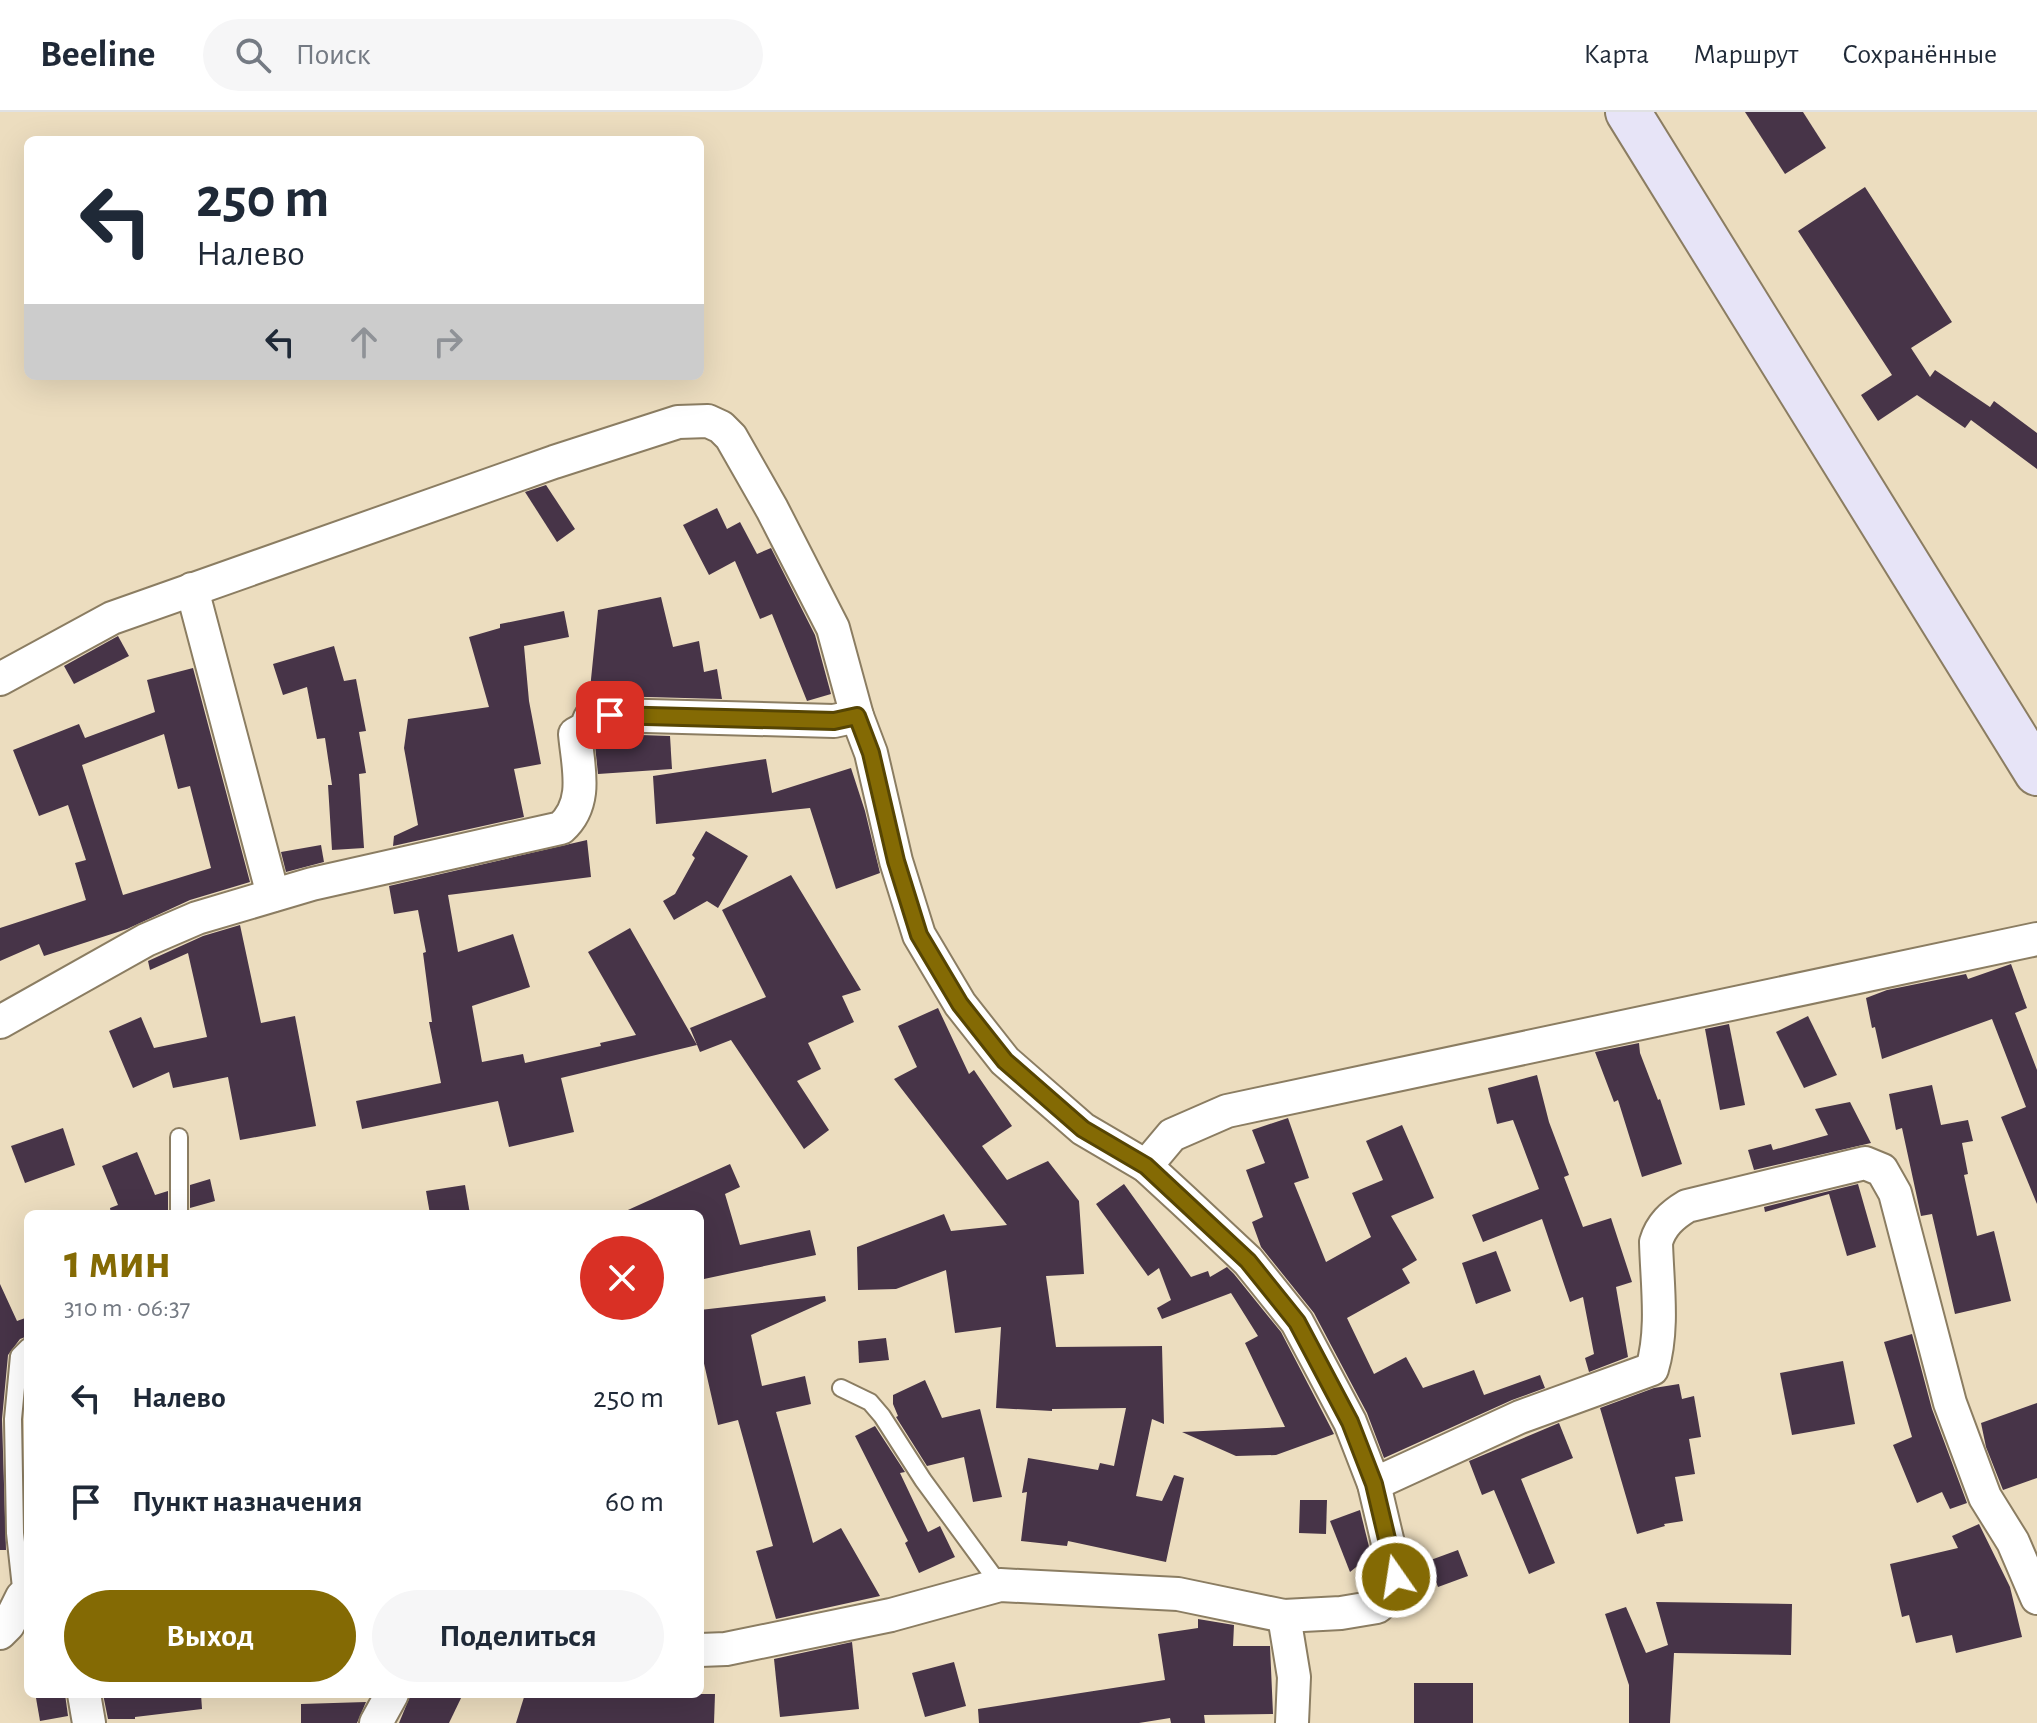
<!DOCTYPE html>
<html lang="ru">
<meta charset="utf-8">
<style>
body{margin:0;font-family:"Alegreya Sans",sans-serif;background:#f6f6f7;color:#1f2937;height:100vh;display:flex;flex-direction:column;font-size:30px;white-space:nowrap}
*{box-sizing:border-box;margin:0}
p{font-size:26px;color:#747a83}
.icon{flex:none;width:44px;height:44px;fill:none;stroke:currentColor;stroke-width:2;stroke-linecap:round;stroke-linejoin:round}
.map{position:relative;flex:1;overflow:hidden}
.panel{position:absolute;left:24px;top:1098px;width:680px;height:488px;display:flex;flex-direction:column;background:#fff;border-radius:12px;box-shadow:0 8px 32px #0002}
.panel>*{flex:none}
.hud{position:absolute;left:24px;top:24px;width:680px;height:244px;border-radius:12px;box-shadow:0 8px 32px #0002;background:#fff;color:#1f2937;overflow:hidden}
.pin{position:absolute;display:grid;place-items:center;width:68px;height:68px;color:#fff;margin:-34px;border-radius:16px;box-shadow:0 4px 12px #0006}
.me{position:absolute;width:88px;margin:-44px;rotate:347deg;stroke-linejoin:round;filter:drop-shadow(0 0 6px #0008)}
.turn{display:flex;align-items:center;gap:28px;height:168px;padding:0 40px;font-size:36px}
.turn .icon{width:104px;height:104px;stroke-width:2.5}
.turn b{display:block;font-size:56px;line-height:68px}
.lanes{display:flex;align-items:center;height:76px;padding:0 40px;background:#0003;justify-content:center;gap:40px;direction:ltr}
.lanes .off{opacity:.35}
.round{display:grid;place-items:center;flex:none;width:84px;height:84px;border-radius:42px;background:#f6f6f7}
.headline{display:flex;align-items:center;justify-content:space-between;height:136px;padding:0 40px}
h1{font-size:48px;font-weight:700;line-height:60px;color:#846a04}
.action{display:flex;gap:16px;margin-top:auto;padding:16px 40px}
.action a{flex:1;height:92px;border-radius:48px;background:#846a04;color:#fff;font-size:32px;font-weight:700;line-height:92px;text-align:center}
.action a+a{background:#f6f6f7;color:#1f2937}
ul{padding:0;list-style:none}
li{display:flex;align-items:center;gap:24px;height:104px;padding:0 40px}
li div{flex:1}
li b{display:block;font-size:30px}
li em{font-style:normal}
header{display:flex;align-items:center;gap:48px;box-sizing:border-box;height:112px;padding:0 40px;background:#fff;border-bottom:2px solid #e0e1e3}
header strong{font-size:38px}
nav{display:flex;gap:44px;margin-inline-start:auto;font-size:28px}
.search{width:560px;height:72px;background:#f6f6f7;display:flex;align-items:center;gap:20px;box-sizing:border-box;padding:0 28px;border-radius:44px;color:#747a83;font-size:30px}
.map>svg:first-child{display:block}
.building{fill:#473448;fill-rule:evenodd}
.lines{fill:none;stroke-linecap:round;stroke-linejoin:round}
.lane-casing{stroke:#8b7d62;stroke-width:20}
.street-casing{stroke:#8b7d62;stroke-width:36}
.secondary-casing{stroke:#8b7d62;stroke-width:48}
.lane{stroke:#fff;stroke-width:16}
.street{stroke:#fff;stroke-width:32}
.secondary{stroke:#e7e4f7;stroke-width:44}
.route-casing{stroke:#564503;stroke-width:20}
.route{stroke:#846a04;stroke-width:14}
</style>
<header>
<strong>Beeline</strong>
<div class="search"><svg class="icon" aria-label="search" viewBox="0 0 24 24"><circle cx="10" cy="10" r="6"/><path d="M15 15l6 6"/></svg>Поиск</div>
<nav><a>Карта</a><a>Маршрут</a><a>Сохранённые</a></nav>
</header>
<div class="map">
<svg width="2037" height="1611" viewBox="0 0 2037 1611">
<rect width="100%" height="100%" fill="#ecddbf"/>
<g class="building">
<path d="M1745,0H1803L1826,36L1785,62Z"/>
<path d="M1865,75L1952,210L1911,236L1930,265L1935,258L1990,295L1994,289L2037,321V357L1971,308L1965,316L1917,283L1878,309L1861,283L1892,263L1798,119Z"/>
<path d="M546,373L575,417L557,430L525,380Z"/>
<path d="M717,396L727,417L740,410L757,442L771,436L815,523L831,582L807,589L772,502L760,507L735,449L709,463L683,413Z"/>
<path d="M661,485L673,535L699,529L704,560L717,557L722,587L610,584L589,587L598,498Z"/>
<path d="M564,499L569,525L524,534L529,589L541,652L514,657L524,705L393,734L394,724L418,713L404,636L408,607L489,595L469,525L500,516V512Z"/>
<path d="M118,524L129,544L74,572L64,554Z"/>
<path d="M334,534L344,569L356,567L366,619L359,620L366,661L359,662L364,736L332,738L328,673H332L325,626L317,627L307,575L283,583L273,552Z"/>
<path d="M193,556L250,770L190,788L127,817L44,844L39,832L0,849V816L86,788L75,751L86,748L68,693L39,704L13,638L79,612L85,626L155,600L147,568ZM164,622L178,677L190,674L211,756L123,783L82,653Z"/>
<path d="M611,622L670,624L672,657L598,662L595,633L604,623Z"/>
<path d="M766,647L772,681L851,656L865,699L880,761L836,777L810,696L656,712L653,664Z"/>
<path d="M706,719L748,744L718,796L707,789L674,808L663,789L675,782L695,746L692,743Z"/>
<path d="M587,728L591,765L448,783L458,840L513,822L530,875L472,894L482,950L523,942L525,951L601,934L600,931L636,923L588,840L630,816L697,933L561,966L574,1020L509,1035L498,989L362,1017L356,989L441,971L429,910H432L423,841L426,840L418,798L394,802L389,774Z"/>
<path d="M321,733L324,750L286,760L281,740Z"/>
<path d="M791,763L861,878L842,884L854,910L808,931L821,957L797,969L829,1018L804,1037L731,928L700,940L690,916L766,885L722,798Z"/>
<path d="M240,813L261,911L295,904L316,1014L240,1028L228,965L173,976L169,960L133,976L109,919L141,905L154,936L207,925L188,841L150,858L148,849L203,824Z"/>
<path d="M2011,852L2027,896L2015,901L2037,958V1092L2001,1005L2026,995L1992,907L1882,947L1875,915L1872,916L1866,886L1887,878L1966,862L1968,867Z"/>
<path d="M938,896L969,962L974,958L1012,1014L982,1034L1007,1068L1048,1049L1079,1089L1084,1162L1046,1164L1056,1235L1162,1234L1164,1312L1152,1307L1136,1384L1162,1389L1174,1363L1184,1366L1166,1450L1068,1429L1067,1434L1021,1429L1027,1380L1022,1381L1028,1346L1098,1358L1100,1351L1114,1354L1126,1296L1052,1297V1299L996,1296L1001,1215L955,1221L946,1158L896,1177L858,1178L857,1135L944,1102L951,1119L1007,1113L894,967L917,955L898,914Z"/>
<path d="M1808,904L1837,963L1804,976L1776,920Z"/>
<path d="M1729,912L1745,993L1720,998L1705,917Z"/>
<path d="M1639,931L1640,941L1658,988L1660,987L1682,1052L1642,1065L1618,988L1614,990L1595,940Z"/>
<path d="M1537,963L1549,1010L1569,1063L1564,1065L1583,1115L1611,1106L1632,1170L1616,1175L1628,1245L1589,1260L1585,1246L1594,1242L1583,1185L1570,1190L1542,1107L1483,1130L1472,1103L1539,1077L1513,1008L1497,1012L1488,976Z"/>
<path d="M1932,973L1941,1013L1968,1008L1973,1029L1962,1031L1968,1062L1964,1063L1977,1124L1994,1119L2011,1189L1955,1202L1932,1102L1921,1104L1902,1016L1896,1018L1889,982Z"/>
<path d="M1850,990L1871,1031L1754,1058L1748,1038L1771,1032L1773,1038L1828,1023L1815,997Z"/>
<path d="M1288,1006L1309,1066L1294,1071L1326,1150L1371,1125L1352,1081L1383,1068L1366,1029L1402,1013L1434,1086L1391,1104L1417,1148L1402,1157L1410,1171L1347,1206L1374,1262L1406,1245L1423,1276L1474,1258L1484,1283L1540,1263L1545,1276L1512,1288L1384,1346L1367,1301L1314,1201L1261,1135L1252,1110L1263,1105L1246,1058L1265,1051L1252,1018Z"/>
<path d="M63,1016L75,1053L25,1071L11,1034Z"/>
<path d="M137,1040L155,1083L168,1079V1102H111L110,1096L118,1093L102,1054Z"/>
<path d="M730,1052L740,1075L725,1082L740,1133L810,1118L816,1143L704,1167L700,1154V1102H619Z"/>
<path d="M210,1067L215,1089L190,1096V1073Z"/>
<path d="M1124,1072L1191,1165L1208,1159L1210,1165L1227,1155L1234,1162L1281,1220L1334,1322L1276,1343L1236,1344L1182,1320L1285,1315L1245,1231L1258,1224L1231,1181L1162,1207L1157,1196L1171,1188L1159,1156L1148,1164L1096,1092Z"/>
<path d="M1858,1072L1876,1135L1847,1144L1829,1082L1765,1100L1764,1095Z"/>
<path d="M465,1073L470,1102H430L426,1079Z"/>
<path d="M1496,1139L1511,1179L1476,1192L1462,1151Z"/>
<path d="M0,1172L17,1209L28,1205V1224L20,1227L8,1243L2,1307L6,1438H0Z"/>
<path d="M825,1184L826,1189L751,1223L762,1274L805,1264L811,1292L776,1300L813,1431L841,1416L880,1484L776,1507L756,1439L773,1434L738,1308L718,1313L700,1234V1198Z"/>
<path d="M1912,1222L1932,1297L1967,1391L1950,1397L1942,1380L1917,1391L1893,1333L1912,1325L1884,1230Z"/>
<path d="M886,1226L889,1248L859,1251L858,1229Z"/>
<path d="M1843,1249L1855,1312L1792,1323L1780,1261Z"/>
<path d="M28,1266V1437L24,1307Z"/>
<path d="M925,1268L942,1306L980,1297L1002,1385L973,1390L964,1345L927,1354L896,1305L898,1304L893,1292V1283Z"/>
<path d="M1679,1272L1682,1287L1694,1284L1701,1325L1689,1327L1695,1362L1675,1365L1683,1409L1664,1412L1665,1414L1637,1422L1600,1296L1654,1276Z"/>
<path d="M2037,1291V1366L2003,1378L1986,1335L1981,1311Z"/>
<path d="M1559,1311L1573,1346L1521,1367L1555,1451L1529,1462L1494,1378L1482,1383L1469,1349Z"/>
<path d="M875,1314L905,1360L900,1361L928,1420L940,1414L955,1445L919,1461L905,1431L908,1429L855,1324Z"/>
<path d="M1300,1388H1327L1326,1422L1299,1421Z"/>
<path d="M1360,1398L1371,1443L1350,1460L1330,1409Z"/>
<path d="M1979,1412L2010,1475L2022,1525L1956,1541L1952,1523L1916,1531L1909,1503L1902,1505L1890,1452L1958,1436L1952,1424Z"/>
<path d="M1458,1438L1468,1464L1438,1475L1428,1449Z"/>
<path d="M1656,1490L1792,1492L1791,1543L1674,1541L1670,1611H1629V1573L1605,1502L1626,1495L1646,1541L1668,1533Z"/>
<path d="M1198,1507L1234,1513L1233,1534H1270L1273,1602L1204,1603L1205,1611H1171L1170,1606L1139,1611H979L978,1597L1165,1568L1158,1522L1198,1516Z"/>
<path d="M852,1530L859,1597L780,1605L774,1547Z"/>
<path d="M954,1550L966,1594L925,1605L912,1561Z"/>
<rect x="1414" y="1571" width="59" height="40"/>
<path d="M58,1582H65L68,1604L40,1609L36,1586Z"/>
<path d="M103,1582H201L202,1597L135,1605V1607H108Z"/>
<path d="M411,1582H463L449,1611H399Z"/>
<path d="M525,1582H715L714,1611H516Z"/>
<path d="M366,1590L357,1611H301V1592Z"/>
</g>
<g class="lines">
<g class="lane-casing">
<g id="lane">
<path d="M179,1025V1102"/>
<path d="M841,1276L870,1290L882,1304L923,1368L1000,1473"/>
<path d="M22,1485L15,1421L13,1307L19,1244L28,1235"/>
</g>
</g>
<g class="street-casing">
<g id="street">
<path d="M192,477L273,783"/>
<path d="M0,567L112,506L554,350L678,310L708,309L721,315L731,325L772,397L833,516L857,604L871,641L896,749L919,823L960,892L1005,949L1083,1017L1146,1054L1184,1089L1248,1149L1297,1210L1350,1310L1374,1372L1396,1465L1391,1482L1377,1495L1341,1501L1284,1504L1178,1482L1000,1473L891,1503L726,1537L700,1538"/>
<path d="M0,910L146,828L197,806L312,772L561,716C589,691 578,655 575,622L586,616L590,606L610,603L834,609L857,604"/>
<path d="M1146,1054L1172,1023L1227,999L2037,827"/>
<path d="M1374,1372L1520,1305L1652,1257C1664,1217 1657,1171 1656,1130C1661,1113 1672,1103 1687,1094L1865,1051L1882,1058L1895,1081L1950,1291L1985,1385L2013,1430L2037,1486"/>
<path d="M1284,1504L1294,1565L1292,1611"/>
<path d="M0,1521L8,1513L22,1485"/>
<path d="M84,1582L89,1611"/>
<path d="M376,1611L392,1582"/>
</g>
</g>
<g class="secondary-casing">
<path id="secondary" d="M1628,0L2037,661"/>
</g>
<use href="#lane" class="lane"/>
<use href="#street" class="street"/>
<use href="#secondary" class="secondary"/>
</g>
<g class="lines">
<g class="route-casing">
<path id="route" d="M610,603L834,609L857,604L871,641L896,749L919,823L960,892L1005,949L1083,1017L1146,1054L1248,1149L1297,1210L1350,1310L1374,1372L1396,1465"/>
</g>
<use href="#route" class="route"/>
</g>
</svg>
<div class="pin" style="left:610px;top:603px;background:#d93025"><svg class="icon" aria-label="arrive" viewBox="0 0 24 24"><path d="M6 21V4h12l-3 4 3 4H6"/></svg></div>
<svg class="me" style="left:1396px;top:1465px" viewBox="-20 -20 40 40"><circle r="17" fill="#846a04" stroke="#fff" stroke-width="3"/><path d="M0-11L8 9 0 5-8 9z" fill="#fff"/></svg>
<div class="hud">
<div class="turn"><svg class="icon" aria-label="left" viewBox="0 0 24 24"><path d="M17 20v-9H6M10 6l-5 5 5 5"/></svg><div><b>250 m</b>Налево</div></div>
<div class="lanes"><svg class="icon" aria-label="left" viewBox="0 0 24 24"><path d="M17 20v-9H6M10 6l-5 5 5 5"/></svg><svg class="icon off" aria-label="ahead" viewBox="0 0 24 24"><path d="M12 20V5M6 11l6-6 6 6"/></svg><svg class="icon off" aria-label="right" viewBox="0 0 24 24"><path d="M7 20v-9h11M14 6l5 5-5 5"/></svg></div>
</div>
<section class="panel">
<div class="headline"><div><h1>1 мин</h1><p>310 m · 06:37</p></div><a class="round" style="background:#d93025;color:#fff"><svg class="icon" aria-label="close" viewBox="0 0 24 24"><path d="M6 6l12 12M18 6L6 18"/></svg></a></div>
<ul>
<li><svg class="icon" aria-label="left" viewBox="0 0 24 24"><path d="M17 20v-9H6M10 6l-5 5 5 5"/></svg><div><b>Налево</b></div><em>250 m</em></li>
<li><svg class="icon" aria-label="arrive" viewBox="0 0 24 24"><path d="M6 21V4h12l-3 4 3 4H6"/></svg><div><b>Пункт назначения</b></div><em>60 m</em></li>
</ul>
<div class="action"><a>Выход</a><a>Поделиться</a></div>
</section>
</div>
